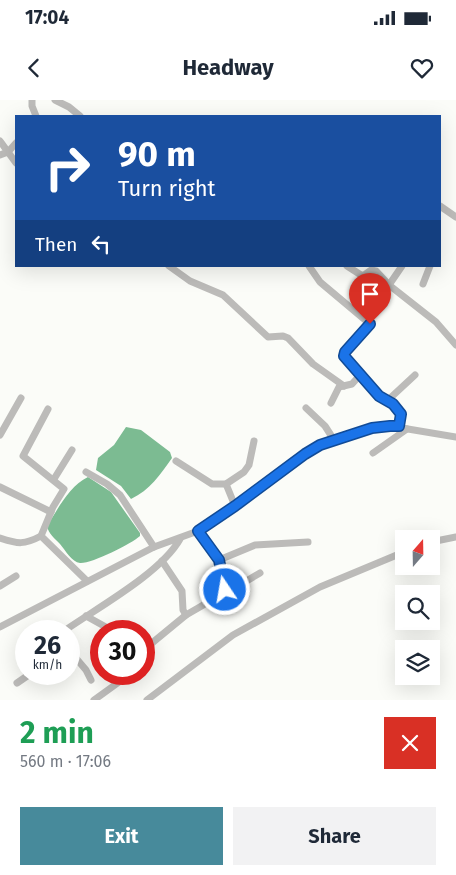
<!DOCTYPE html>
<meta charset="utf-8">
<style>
body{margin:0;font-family:"Fira Sans",sans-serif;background:#f2f2f3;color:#1f2937;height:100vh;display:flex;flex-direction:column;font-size:19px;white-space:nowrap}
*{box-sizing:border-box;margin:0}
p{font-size:16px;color:#747a83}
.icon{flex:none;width:28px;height:28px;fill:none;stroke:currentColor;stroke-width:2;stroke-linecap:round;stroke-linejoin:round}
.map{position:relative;height:600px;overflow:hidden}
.sheet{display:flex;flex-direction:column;background:#fff;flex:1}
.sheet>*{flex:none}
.hud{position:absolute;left:15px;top:15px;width:426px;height:152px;border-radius:0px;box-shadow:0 5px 20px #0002;background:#1a4fa0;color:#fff;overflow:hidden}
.needle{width:32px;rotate:20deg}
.buttons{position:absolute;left:395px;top:430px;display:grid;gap:10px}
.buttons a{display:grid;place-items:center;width:45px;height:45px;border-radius:0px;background:#fff;box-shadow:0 5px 20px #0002;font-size:25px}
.speed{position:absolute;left:15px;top:520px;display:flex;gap:10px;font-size:25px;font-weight:700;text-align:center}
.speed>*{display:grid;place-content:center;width:65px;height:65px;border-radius:50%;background:#fff;box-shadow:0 5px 20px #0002;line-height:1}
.speed small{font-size:12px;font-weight:400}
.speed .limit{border:8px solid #d22;background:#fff;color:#111}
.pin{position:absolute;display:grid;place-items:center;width:42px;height:42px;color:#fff;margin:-51px -21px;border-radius:50% 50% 50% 0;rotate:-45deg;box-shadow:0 0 5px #0007}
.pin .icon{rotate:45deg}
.me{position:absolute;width:55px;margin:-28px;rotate:348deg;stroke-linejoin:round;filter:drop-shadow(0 0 4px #0008)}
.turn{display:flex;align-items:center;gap:18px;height:105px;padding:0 20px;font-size:22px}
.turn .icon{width:65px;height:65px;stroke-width:2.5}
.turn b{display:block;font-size:35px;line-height:42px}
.then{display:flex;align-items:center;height:48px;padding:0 20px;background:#0003;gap:10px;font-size:19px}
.round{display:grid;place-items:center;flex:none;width:52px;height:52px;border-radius:0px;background:#f2f2f3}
.headline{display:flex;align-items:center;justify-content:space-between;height:85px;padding:0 20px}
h1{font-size:30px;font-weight:700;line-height:38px;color:#1e9e55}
.action{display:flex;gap:10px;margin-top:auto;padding:10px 20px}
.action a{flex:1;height:58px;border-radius:0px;background:#478a9b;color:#fff;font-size:20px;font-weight:700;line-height:58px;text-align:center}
.action a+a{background:#f2f2f3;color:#1f2937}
.status{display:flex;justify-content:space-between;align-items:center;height:35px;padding:0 25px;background:#fff;direction:ltr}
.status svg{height:14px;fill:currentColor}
header{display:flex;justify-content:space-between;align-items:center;height:65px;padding:0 20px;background:#fff;font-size:22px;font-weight:700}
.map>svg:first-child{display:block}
.water{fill:#7cbb92}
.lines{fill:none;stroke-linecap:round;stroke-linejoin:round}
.minor{stroke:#bcbbb9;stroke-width:7}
.route-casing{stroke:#114b97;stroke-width:12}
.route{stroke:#1a73e8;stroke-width:9}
</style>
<div class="status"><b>17:04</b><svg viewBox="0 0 49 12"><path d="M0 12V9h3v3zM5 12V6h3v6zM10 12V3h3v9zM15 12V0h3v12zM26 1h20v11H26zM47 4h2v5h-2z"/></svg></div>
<header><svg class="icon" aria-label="back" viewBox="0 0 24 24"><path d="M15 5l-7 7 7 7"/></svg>Headway<svg class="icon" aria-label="heart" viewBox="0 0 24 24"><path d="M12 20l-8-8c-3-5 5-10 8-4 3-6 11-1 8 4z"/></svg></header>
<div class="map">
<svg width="456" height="600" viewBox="0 0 456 600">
<rect width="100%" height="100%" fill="#fbfcf8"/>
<g class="water">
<path d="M126,327L141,330L170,352L172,358C160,375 150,390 131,399L121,386L96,370L98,358L114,345Z"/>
<path d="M88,377L111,392L140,433V436C131,444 91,464 80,463C72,462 65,450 60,444C55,439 48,433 47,426C58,409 69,386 88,377Z"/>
</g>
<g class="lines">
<g class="minor">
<path d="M32,0V6L36,16"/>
<path d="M55,0L69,7L80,16"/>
<path d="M0,41L16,63"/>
<path d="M0,55L8,52L16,43"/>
<path d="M440,106L456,117"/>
<path d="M169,166L190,181L223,195L268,237L283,236L288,238L313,264L344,286"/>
<path d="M309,166L320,182L370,224L345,252L344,256L379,296L393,304L401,314L399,327"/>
<path d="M347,166L361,175H364L371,170L376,171L389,185L436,222L456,245"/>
<path d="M423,184L430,166"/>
<path d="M389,185L402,166"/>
<path d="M387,301L415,275"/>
<path d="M331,303L339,287L352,284L361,274"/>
<path d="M306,308L325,326L334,340"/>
<path d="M0,335L21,298"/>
<path d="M373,353L407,329"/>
<path d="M176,361L212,384H226L244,372L249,365L254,341"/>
<path d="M86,372L107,384L120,395L154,447"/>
<path d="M54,379L72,350"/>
<path d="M226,384L235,406"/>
<path d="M0,387L51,412"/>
<path d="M41,436L87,481"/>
<path d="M0,438C18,444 24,445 41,436L53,407L64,389L23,356L48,309"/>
<path d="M431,442L456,437"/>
<path d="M219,460L255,445L308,442"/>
<path d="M162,461L182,491L183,510L186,515"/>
<path d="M0,486L16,476"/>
<path d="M225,490L238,486L260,473"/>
<path d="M86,516L113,531"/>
<path d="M0,527L154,447L198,431L235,406L305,354L320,345L372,328L390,326L456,337"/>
<path d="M64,531C97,508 161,473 180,439"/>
<path d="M144,548L152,543L186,515L224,493C231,474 208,445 198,431"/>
<path d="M69,550L86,570L91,580"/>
<path d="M17,583L30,574"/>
<path d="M94,600L119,582L116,574"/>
<path d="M147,600L233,535L320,487L404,452"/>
</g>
</g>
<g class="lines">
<g class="route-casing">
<path id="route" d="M225,490L219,460L198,431L235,406L305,354L320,345L372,328L390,326H399L401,314L393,304L379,296L344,256L345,252L370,224"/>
</g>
<use href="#route" class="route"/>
</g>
</svg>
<div class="buttons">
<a><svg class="needle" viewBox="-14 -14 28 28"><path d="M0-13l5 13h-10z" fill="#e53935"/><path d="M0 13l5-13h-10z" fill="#747a83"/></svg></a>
<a><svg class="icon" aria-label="search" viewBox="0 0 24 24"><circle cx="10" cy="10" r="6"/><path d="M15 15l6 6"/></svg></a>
<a><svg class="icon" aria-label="layers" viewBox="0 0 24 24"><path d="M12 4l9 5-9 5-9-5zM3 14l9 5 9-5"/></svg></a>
</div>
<div class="speed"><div>26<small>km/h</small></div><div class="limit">30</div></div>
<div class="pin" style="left:370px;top:224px;background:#d93025"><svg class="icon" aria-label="arrive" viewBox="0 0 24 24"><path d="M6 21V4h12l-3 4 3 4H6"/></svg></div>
<svg class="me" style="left:225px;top:490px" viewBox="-20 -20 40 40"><circle r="17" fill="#1a73e8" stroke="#fff" stroke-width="3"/><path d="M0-11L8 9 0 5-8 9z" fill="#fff"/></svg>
<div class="hud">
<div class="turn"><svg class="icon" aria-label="right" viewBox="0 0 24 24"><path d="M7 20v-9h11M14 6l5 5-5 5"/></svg><div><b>90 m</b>Turn right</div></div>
<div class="then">Then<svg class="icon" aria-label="left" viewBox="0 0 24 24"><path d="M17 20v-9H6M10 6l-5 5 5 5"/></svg></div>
</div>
</div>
<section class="sheet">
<div class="headline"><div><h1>2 min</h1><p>560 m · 17:06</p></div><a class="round" style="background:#d93025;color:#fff"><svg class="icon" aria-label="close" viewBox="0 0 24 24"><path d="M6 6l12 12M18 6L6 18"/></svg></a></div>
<div class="action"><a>Exit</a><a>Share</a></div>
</section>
